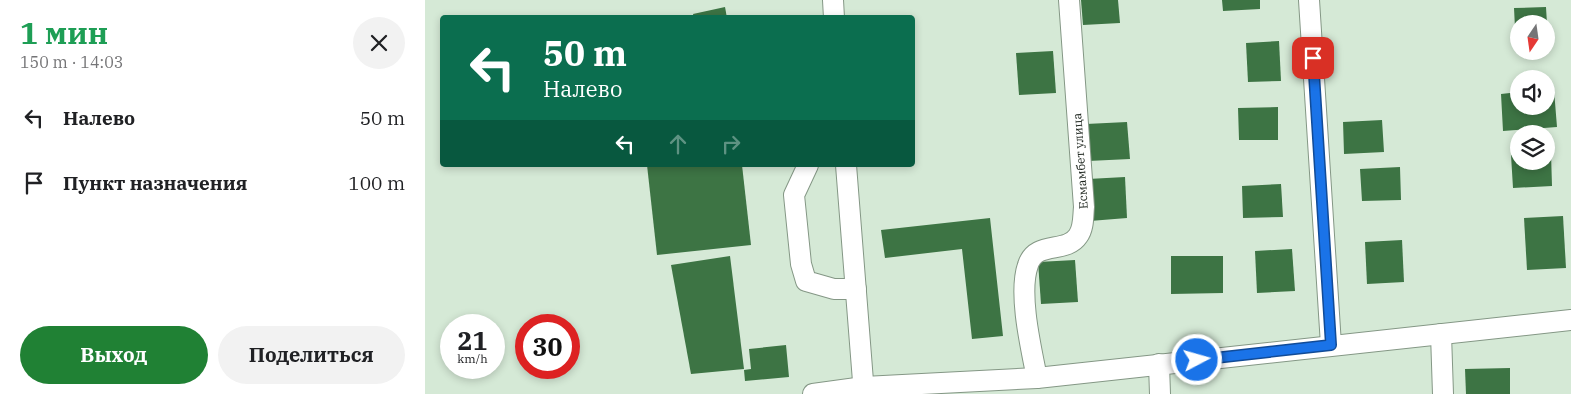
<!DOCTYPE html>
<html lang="ru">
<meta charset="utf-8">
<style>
body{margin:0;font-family:"IBM Plex Serif",serif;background:#f2f2f2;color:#202124;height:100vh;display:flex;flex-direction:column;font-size:19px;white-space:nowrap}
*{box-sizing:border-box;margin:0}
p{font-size:16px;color:#757577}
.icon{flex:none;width:28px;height:28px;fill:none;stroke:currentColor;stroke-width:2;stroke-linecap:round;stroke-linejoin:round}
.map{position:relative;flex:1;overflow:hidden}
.side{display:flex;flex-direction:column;background:#fff;width:425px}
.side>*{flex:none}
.top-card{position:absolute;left:15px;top:15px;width:475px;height:152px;border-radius:5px;box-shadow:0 2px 8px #0003;background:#0b6e4f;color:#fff;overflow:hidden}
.needle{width:32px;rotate:193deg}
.fabs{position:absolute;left:1085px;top:15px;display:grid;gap:10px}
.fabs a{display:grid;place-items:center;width:45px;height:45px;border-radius:50%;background:#fff;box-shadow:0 2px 8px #0003;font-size:25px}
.speed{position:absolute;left:15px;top:314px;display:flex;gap:10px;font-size:25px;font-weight:700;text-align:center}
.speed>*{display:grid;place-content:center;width:65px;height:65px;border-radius:50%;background:#fff;box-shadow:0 2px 8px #0003;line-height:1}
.speed small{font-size:12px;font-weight:400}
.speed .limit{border:8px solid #d22;background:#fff;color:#111}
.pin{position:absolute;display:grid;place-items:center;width:42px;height:42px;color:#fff;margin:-21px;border-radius:10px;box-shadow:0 2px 8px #0006}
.me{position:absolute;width:55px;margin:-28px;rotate:84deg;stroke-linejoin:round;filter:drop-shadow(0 0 4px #0008)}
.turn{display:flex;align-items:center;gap:18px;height:105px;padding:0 20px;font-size:22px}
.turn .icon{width:65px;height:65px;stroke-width:2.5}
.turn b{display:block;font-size:35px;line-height:42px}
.lanes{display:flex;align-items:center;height:48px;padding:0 20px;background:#0003;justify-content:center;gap:25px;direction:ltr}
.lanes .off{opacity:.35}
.round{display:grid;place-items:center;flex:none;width:52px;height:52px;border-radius:26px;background:#f2f2f2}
.overview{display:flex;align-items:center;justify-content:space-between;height:85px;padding:0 20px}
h1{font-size:30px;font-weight:700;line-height:38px;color:#1e9e55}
.action{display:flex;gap:10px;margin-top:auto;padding:10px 20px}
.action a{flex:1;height:58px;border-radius:30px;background:#208134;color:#fff;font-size:20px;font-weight:700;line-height:58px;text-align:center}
.action a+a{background:#f2f2f2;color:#202124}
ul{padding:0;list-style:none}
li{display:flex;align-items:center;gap:15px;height:65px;padding:0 20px}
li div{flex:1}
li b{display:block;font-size:19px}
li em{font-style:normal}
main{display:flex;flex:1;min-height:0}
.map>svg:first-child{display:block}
.building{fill:#3d7444}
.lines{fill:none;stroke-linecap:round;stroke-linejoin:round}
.minor-casing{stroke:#849785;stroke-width:22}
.minor{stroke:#fff;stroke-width:20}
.route-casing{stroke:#114b97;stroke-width:12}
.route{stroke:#1a73e8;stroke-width:9}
.labels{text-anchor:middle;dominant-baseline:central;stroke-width:5;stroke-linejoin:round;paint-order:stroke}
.street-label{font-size:12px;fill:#1b231c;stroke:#fff}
</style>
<main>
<section class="side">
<div class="overview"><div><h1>1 мин</h1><p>150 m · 14:03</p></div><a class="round"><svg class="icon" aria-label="close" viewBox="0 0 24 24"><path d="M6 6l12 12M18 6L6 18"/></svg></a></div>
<ul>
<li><svg class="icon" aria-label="left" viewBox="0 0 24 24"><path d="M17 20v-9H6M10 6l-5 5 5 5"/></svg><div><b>Налево</b></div><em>50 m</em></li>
<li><svg class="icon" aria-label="arrive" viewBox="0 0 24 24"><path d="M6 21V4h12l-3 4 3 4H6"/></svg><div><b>Пункт назначения</b></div><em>100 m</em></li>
</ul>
<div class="action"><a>Выход</a><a>Поделиться</a></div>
</section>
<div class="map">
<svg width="1146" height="394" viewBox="0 0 1146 394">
<rect width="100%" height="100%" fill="#d5e9d6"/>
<g class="building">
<path d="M656,0H693L695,23L658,25Z"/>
<path d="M797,0H835V9L798,11Z"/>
<path d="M300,7L302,18H269L268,14Z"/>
<path d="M1121,7L1122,24H1094V48H1091L1089,8Z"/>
<path d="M854,41L856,81L823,82L821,43Z"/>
<path d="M628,51L631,93L594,95L591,53Z"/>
<path d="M1129,90L1132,127L1078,131L1076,94L1094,92V106H1121V91Z"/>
<path d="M853,107V140H814L813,108Z"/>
<path d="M957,120L959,152L919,154L918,122Z"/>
<path d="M702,122L705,159L663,161L661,124Z"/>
<path d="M1121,153H1126L1127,186L1088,188L1086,155H1094V161H1121Z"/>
<path d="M222,165H317L326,245L232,255Z"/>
<path d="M975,167L976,200L937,201L935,169Z"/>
<path d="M700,177L702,218L665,221L663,179Z"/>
<path d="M856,184L858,217L818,218L817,186Z"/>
<path d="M1138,216L1141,268L1102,270L1099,218Z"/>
<path d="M565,218L578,336L547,339L537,249L460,258L456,230Z"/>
<path d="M977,240L979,282L942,284L940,242Z"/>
<path d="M867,249L870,291L832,293L830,251Z"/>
<path d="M305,256L319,369L266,374L246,265Z"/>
<path d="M746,256H798V293L746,294Z"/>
<path d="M650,260L653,302L616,304L613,262Z"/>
<path d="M361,345L364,377L320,381L319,370L326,369L324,349Z"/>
<path d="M1085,368V394H1041L1040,369Z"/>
</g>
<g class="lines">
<g class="minor-casing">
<g id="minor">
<path d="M408,0L409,18"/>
<path d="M884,0L906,345"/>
<path d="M383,165L369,195L376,264L381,281L409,289H431"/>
<path d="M421,165L439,394"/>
<path d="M1016,334L1018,394"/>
<path d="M734,364L735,394"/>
<path d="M612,378C606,348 593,293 603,265C611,240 641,254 653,236C659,228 658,216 659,207L644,0"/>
<path d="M388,394L439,387L612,378L1146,320"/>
</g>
</g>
<use href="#minor" class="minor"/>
</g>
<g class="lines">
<g class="route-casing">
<path id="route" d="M772,360L906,345L888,58"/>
</g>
<use href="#route" class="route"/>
</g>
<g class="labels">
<g class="street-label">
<text transform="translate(655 161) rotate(-94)">Есмамбет улица</text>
</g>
</g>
</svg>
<div class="fabs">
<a><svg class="needle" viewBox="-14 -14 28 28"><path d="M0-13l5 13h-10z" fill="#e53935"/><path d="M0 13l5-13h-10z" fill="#757577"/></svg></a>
<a><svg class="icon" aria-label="sound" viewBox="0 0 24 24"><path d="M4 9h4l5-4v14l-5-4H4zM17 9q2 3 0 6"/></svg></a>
<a><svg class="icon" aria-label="layers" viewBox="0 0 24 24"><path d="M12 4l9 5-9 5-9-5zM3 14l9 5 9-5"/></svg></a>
</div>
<div class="speed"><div>21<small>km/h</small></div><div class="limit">30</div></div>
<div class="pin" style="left:888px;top:58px;background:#d93025"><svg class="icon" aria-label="arrive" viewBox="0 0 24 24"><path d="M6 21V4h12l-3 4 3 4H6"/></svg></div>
<svg class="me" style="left:772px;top:360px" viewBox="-20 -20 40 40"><circle r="17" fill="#1a73e8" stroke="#fff" stroke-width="3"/><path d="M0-11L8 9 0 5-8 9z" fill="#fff"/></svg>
<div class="top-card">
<div class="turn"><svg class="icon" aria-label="left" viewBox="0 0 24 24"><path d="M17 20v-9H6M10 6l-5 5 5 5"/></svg><div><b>50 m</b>Налево</div></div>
<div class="lanes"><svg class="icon" aria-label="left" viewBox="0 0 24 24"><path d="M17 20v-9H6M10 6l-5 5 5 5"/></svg><svg class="icon off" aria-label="ahead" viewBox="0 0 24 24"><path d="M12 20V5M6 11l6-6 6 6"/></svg><svg class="icon off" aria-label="right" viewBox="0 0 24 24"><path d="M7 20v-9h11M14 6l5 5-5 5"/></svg></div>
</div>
</div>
</main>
